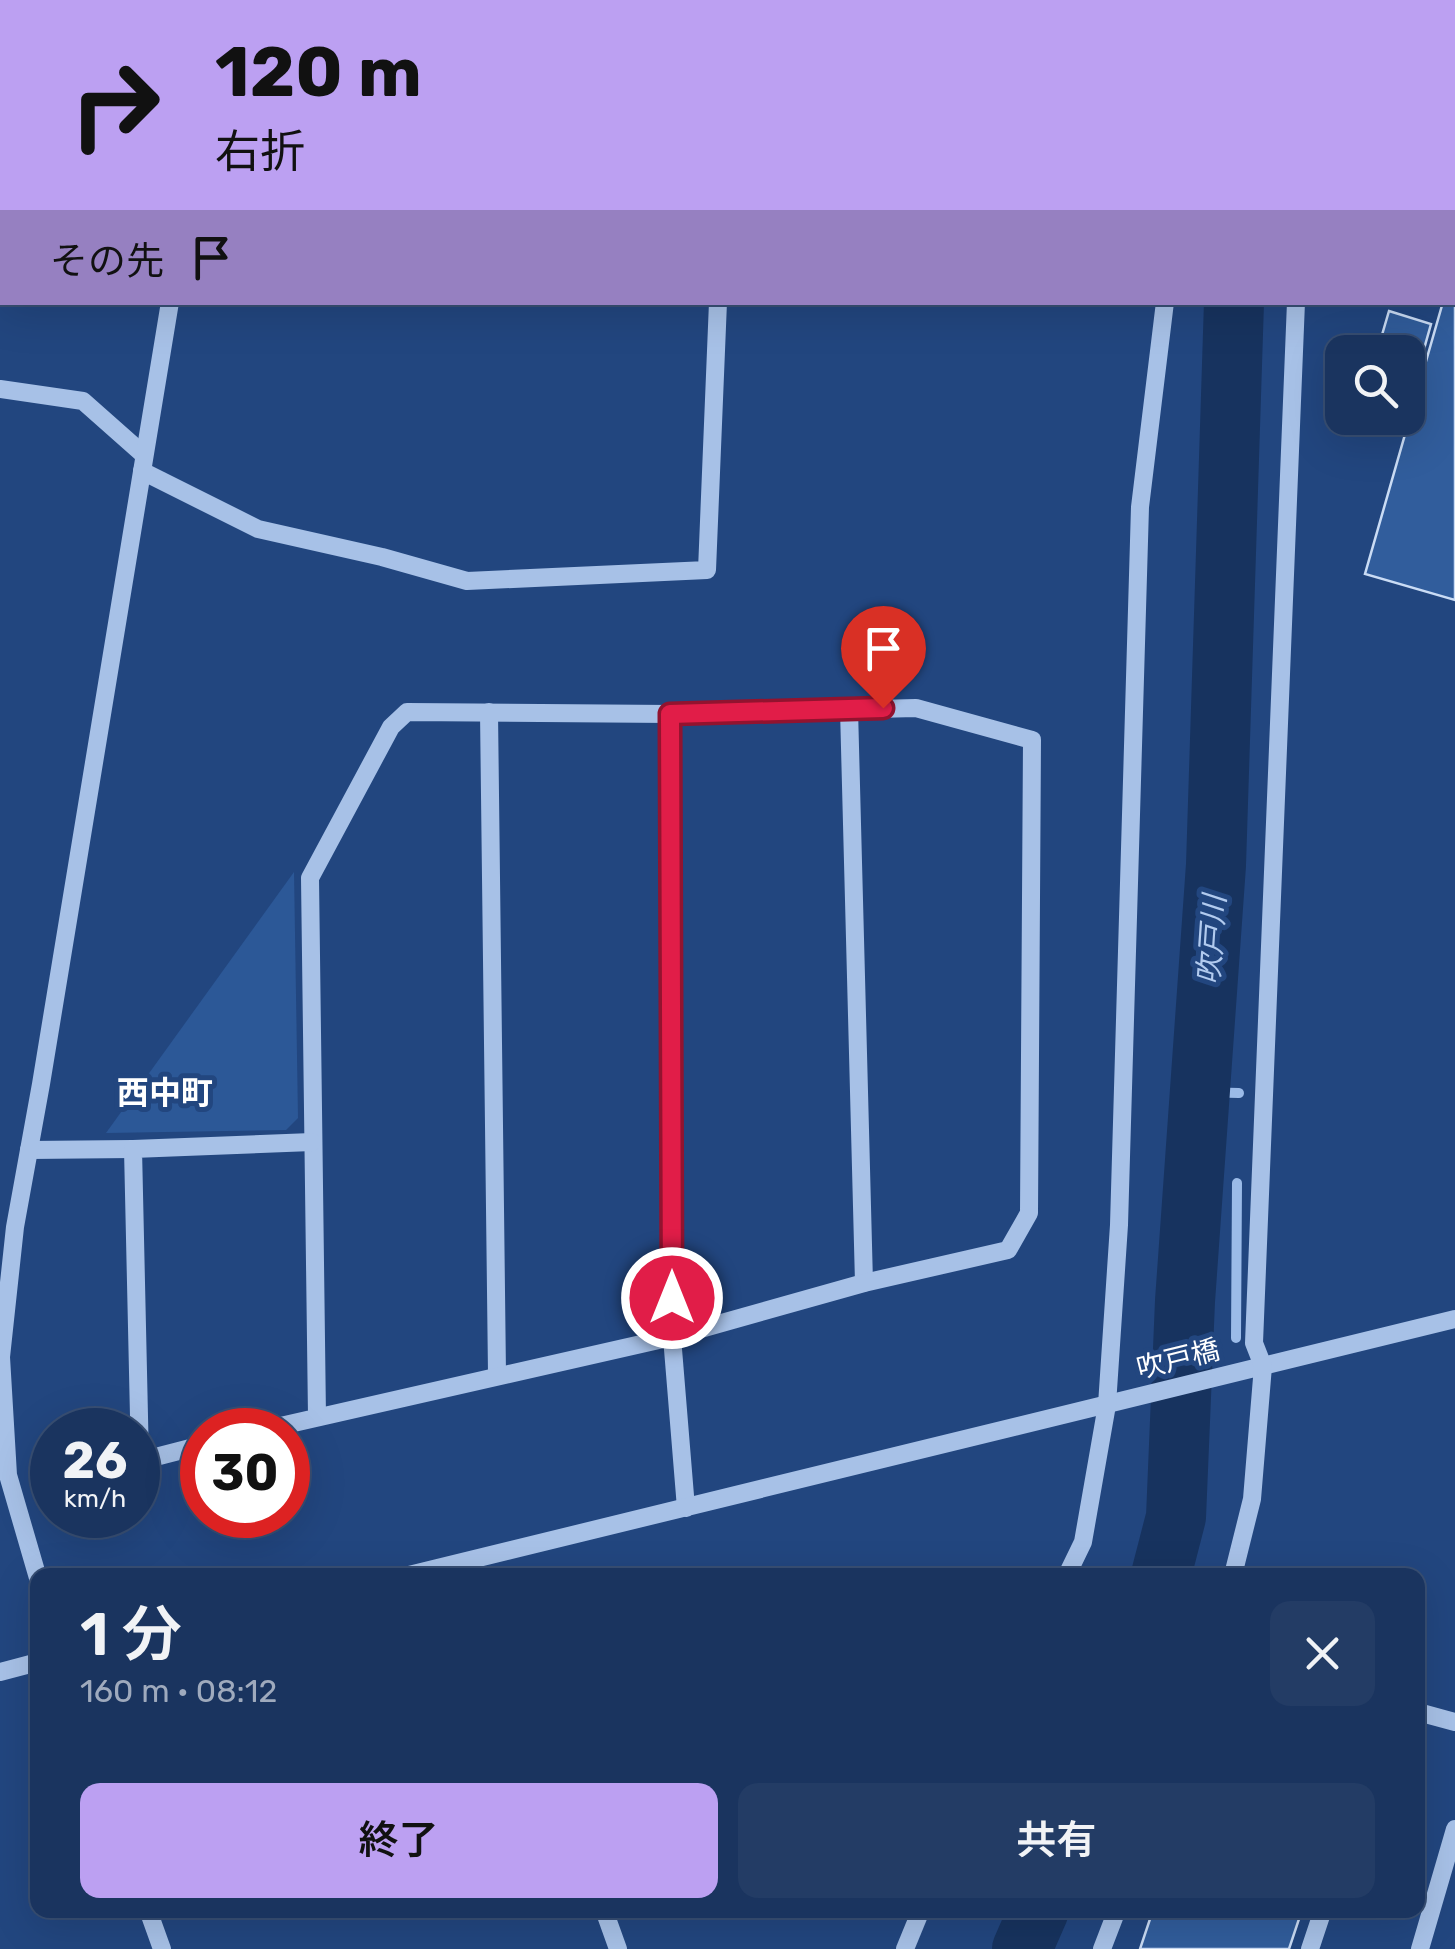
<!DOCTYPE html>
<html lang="ja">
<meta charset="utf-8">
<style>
body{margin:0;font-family:Rubik,"Noto Sans JP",sans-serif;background:#233c65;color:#f1f3f6;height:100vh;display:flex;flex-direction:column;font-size:38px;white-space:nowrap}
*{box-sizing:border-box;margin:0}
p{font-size:32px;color:#9faabd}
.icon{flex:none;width:55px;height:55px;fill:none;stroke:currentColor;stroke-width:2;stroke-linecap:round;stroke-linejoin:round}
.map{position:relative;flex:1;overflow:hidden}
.drawer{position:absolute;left:30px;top:1568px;width:1395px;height:350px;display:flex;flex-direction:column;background:#1a345f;border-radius:20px;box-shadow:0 10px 40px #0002,0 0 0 2px #384f74}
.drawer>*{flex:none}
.banner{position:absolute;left:0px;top:0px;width:1455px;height:305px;box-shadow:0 10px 40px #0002,0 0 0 2px #384f74;background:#bca0f2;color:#111;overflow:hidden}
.buttons{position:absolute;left:1325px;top:335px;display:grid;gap:20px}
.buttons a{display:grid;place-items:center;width:100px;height:100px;border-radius:20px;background:#1a345f;box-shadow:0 10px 40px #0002,0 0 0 2px #384f74;font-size:50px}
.speed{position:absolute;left:30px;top:1408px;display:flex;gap:20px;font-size:50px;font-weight:700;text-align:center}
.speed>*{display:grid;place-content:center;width:130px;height:130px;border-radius:50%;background:#1a345f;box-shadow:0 10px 40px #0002,0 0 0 2px #384f74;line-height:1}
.speed small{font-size:25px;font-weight:400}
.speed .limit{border:15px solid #d22;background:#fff;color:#111}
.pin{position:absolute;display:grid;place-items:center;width:85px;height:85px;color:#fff;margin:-102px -42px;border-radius:50% 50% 50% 0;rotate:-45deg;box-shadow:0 0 10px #0007}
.pin .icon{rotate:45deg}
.me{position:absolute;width:110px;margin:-55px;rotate:0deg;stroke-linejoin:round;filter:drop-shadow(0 0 8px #0008)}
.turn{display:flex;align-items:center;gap:35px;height:210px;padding:0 50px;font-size:45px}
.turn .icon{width:130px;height:130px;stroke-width:2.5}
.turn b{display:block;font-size:70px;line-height:85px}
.then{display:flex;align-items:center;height:95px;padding:0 50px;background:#0003;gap:20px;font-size:38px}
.round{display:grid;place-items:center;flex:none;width:105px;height:105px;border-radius:20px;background:#233c65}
.headline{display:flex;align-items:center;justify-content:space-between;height:170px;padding:0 50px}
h1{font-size:60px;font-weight:600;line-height:75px}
.cta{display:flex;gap:20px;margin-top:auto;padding:20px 50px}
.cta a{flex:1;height:115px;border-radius:20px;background:#bca0f2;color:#111;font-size:40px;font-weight:600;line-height:115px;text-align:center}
.cta a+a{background:#233c65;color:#f1f3f6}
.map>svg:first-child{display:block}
.green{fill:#2c5897}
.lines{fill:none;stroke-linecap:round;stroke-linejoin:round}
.stream{stroke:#9bbbe8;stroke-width:10}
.river{stroke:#17335f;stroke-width:60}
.building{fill:#315d9c;stroke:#cadcf5;stroke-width:2.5}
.minor{stroke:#a7c1e7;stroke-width:18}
.route-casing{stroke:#92132f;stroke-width:25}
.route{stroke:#e11d48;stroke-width:18}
.labels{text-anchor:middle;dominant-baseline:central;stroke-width:10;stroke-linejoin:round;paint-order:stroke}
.street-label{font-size:28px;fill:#fff;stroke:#22467f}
.water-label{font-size:30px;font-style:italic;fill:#b2cbef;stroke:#22467f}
.quarter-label{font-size:32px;font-weight:bold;fill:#fff;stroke:#22467f}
</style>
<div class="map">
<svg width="1455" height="1949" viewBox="0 0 1455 1949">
<rect width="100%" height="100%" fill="#22467f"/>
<path class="green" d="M294,872L298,1118L286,1130L106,1133Z"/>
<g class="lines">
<g class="stream">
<path d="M1200,1092L1239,1093"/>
<path d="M1236,1338L1237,1183"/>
</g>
<g class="river">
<path d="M1246,2V0"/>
<path d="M1161,1575L1176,1517L1185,1301L1216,865L1234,302"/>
<path d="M1022,1949L1039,1910"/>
</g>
</g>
<g class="building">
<path d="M1455,261V600L1365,574L1443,302H1452Z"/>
<path d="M1389,311L1431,324L1408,406V352H1377Z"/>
<path d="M1153,1910H1302L1289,1949H1140Z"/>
</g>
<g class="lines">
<g class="minor">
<path d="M221,2V0"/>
<path d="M731,2V0"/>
<path d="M1201,2V0"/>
<path d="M1309,2V0"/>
<path d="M1452,151L1455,142"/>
<path d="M0,389L83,401L144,455"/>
<path d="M142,471L258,529L382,557L467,581L707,570L718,302"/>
<path d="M849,709L864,1283"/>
<path d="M489,712L497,1374"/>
<path d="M671,714L672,1337L686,1508"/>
<path d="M29,1150L133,1149"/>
<path d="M263,1430L672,1337L864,1283L1008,1250L1029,1213L1032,740L916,708L671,714L407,712L391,727L310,878L317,1417"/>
<path d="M202,1445L140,1461L133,1149L312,1142"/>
<path d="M409,1575L1455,1319"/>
<path d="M1067,1575L1083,1542L1107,1405L1119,1225L1140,507L1165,302"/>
<path d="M1233,1575L1252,1499L1263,1366L1254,1343L1296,302"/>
<path d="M38,1578L8,1475L1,1357L15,1227L41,1084L170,302"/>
<path d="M0,1672L38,1662"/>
<path d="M1418,1712L1455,1722"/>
<path d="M148,1910L162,1949"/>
<path d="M604,1910L618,1949"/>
<path d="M905,1949L921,1910"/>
<path d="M1102,1949L1117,1910"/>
<path d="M1310,1949L1323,1910"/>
<path d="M1420,1949L1455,1829"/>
</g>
</g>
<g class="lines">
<g class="route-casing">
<path id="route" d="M672,1298L670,714L883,708"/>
</g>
<use href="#route" class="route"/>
</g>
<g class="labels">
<g class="street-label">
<text transform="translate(1178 1359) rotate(-14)">吹戸橋</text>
</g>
<g class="water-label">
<text transform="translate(1212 940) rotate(-86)">吹戸川</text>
</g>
<g class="quarter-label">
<text x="165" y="1093">西中町</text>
</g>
</g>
</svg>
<div class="buttons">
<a><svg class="icon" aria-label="search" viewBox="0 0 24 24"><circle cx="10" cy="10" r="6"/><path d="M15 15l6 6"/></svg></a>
</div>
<div class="speed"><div>26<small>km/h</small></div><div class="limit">30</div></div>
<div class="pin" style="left:883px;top:708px;background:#d93025"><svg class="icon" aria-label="arrive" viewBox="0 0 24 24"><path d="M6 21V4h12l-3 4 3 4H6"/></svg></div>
<svg class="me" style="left:672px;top:1298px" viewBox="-20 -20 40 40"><circle r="17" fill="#e11d48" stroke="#fff" stroke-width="3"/><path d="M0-11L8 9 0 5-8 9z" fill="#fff"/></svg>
<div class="banner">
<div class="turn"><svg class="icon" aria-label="right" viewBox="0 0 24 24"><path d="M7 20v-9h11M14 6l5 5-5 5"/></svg><div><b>120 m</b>右折</div></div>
<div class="then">その先<svg class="icon" aria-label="arrive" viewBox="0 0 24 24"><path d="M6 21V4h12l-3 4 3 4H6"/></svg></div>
</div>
<section class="drawer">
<div class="headline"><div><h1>1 分</h1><p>160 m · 08:12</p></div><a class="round"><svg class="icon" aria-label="close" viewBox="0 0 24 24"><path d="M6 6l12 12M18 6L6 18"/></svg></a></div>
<div class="cta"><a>終了</a><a>共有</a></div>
</section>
</div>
